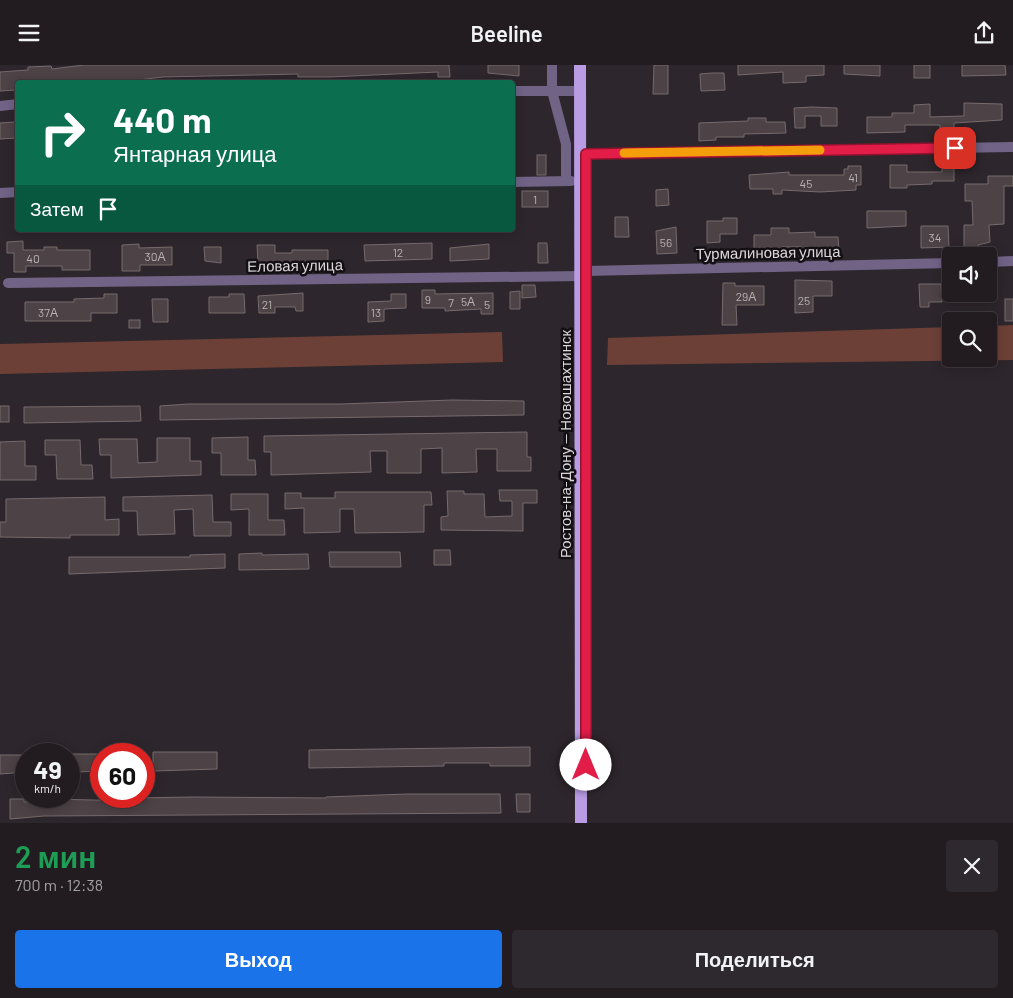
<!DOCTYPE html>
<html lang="ru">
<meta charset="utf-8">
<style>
body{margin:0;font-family:Barlow,sans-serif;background:#2e292e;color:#f1f3f6;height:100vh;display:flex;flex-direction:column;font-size:19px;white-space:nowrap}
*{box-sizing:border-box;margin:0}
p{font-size:16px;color:#a2a1a5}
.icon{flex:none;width:28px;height:28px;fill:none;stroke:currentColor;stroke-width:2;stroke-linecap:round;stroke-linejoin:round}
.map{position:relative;height:758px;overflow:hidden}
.drawer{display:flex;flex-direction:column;background:#221c21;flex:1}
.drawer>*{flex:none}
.guide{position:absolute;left:15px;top:15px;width:500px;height:152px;border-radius:5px;box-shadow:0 2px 12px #0003,0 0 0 1px #3f3a3f;background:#0b6e4f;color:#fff;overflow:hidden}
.tools{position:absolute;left:942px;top:182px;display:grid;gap:10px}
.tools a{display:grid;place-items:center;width:55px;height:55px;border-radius:5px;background:#221c21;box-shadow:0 2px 12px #0003,0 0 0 1px #3f3a3f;font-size:25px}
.speed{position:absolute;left:15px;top:678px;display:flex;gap:10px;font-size:25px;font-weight:700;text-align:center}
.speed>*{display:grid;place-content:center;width:65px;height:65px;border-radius:50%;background:#221c21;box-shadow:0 2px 12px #0003,0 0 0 1px #3f3a3f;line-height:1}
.speed small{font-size:12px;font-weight:400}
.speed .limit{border:8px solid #d22;background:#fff;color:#111}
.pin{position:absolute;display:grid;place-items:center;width:42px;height:42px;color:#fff;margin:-21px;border-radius:10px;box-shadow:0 2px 8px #0006}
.me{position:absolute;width:55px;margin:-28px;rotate:0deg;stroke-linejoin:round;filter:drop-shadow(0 0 4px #0008)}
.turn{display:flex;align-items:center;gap:18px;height:105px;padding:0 15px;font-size:22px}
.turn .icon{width:65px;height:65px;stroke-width:2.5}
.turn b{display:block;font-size:35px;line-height:42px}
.then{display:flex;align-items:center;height:48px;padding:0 15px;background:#0003;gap:10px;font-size:19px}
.round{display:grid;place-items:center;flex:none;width:52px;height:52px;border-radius:5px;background:#2e292e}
.summary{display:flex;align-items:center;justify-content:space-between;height:85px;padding:0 15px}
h1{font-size:30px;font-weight:600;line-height:38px;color:#1e9e55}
.cta{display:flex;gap:10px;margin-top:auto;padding:10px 15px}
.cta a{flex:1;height:58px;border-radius:5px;background:#1a73e8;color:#fff;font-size:20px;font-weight:600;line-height:58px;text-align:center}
.cta a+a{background:#2e292e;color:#f1f3f6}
header{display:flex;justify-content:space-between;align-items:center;height:65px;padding:0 15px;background:#221c21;font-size:22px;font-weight:600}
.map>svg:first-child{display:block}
.forest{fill:#6c4037}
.building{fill:#4d4245;stroke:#766a6d}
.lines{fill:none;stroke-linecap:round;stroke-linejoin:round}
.street{stroke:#706386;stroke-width:10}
.primary{stroke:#b99ce4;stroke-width:12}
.route-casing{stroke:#92132f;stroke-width:12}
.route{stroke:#e11d48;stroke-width:9}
.slow{stroke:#f59e0b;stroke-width:9}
.labels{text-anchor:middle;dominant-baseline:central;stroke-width:5;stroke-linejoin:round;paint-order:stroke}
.number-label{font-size:12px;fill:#b9b2b6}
.street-label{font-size:15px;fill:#ddd7dc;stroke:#131013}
</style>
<header><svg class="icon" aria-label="menu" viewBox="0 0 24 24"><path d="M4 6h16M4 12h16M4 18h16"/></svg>Beeline<svg class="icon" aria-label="share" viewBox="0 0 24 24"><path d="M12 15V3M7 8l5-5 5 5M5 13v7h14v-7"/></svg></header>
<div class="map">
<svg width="1013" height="758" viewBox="0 0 1013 758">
<rect width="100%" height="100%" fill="#2d262c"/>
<g class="forest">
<path d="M1013,260V295L607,300L608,273L951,262V294H989V261Z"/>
<path d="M502,267L503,297L0,309V279Z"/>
</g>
<g class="building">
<path d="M84,0H449L450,12H438V7L330,12H298V9L163,12L113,18H18V25L0,26V7L28,5V2L51,1L52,4Z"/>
<path d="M488,0H519V11L488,8Z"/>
<path d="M654,0H668V29H653Z"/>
<path d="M738,0H824V10L806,11V17L783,18V7L738,10Z"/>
<path d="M844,0H880V11L844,9Z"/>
<rect x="914" y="0" width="16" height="13"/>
<path d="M962,0H1005L1006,10L962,11Z"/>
<path d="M712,8H724L725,25L701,26L700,9Z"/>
<path d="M964,38L1002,39V55L954,58V67H940V60H905V67L867,68V52H892V48H914V40L930,39V52L964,51Z"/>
<path d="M812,42L837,43V61H821V51H805V63H795L794,43Z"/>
<path d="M748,53H766V57H785L786,68L744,69V72H716V75L699,76V58L748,56Z"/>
<path d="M14,57H18V73L0,74V58Z"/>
<rect x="537" y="90" width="9" height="20"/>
<path d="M890,100H907V107H942V102H954V116H932V119L907,120V123H890Z"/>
<path d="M848,101H861V120H856V125L820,127L782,125V129H773V124H750L749,110L789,107V110H844V104H848Z"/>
<path d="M988,111H1013V121H1004V159L989,160L990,177L978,180V183L964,184V160H973L972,136H965V119H988Z"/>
<path d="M668,124L669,140L656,141V125Z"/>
<rect x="522" y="126" width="26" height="16"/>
<path d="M867,146H906V161L867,163Z"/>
<path d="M615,152H628L629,172H615Z"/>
<path d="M723,153H737V169H720V177L707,178V156H723Z"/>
<path d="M921,161H948L949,182L921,183Z"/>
<path d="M676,162L677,188L657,189L656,166Z"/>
<path d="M771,163H789V168L815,167V172H838L839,186L801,187V182H782V186L754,187V170H771Z"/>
<path d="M23,176V185H44V182H57V185H90V205H62V201H26V207H14V188H7V177Z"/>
<path d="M432,178V194L365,196L364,180Z"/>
<path d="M538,178H547L548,198H538Z"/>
<path d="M139,179V183L172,182V200H140V206H122V180Z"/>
<path d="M489,179V194L450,196V183Z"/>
<path d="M257,180H275V188H292V185H328V201L288,203V197L258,198Z"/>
<path d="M204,182H221V198L205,196Z"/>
<path d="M795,215L832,216V231H813V247L795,248Z"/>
<path d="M723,218H735V221H764V240H736L737,260H722Z"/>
<path d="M919,219H941L942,237H929V242H920Z"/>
<path d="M522,220H535L536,232L522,233Z"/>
<path d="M422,225H435V229L493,228V249H481V244L445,246V243H422Z"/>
<path d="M520,226V244H510V227Z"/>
<path d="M303,228V246H296L295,242H275V248H259L258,231Z"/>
<path d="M104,229H117V248H91V256H25V237H74V234L104,233Z"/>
<path d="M229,229H244L245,248H209V232H229Z"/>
<path d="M391,229H406V243L384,244V256L368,257V237L391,236Z"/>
<path d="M152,234H168V257H153Z"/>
<rect x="1005" y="234" width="8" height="22"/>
<rect x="129" y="255" width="11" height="8"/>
<path d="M452,335L524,336V350L160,355V341L188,339H341Z"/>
<rect x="0" y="341" width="9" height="16"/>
<path d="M140,341L141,356L24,358V342Z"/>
<path d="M527,367V392H531V406H497V384H476L477,407L442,408V383L421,384V408H387V386H370L371,407L271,410V387H264V371Z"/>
<path d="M248,372V395H255L256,410H221V388H212V373Z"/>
<path d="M157,373H190V396H201V410L111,413V390H100L99,374H137L138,398L157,397Z"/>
<path d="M45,375H80L81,400H92L93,414H57L56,390H45Z"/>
<path d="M25,376V401H36V415H0V377Z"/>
<path d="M499,425H537V438H523V466L441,465V452L448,451L447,426H464V429H484L485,452L512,451V436H500Z"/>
<path d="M335,427H431L432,440H424V467L355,468L354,444H340V467L304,468V443L285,444V428H301V433H335Z"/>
<path d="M231,429H268V455H284L285,470H249V444L231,445Z"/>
<path d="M212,430L213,457H231V471H194L193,444L174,445L175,469L138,470L137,446H123V432Z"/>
<path d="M105,432V455L119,454V470H70V473L0,472V457H6V434Z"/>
<path d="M434,485H450L451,500H434Z"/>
<path d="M329,487H400L401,502H330Z"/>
<path d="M262,488V490L308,489L309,504L239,505V489Z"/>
<path d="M225,489V503L69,509V492H190V490Z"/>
<path d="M530,682V701H490V698H444V701L309,703V685Z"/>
<path d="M153,687H217V704L153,706Z"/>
<path d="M69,689H101V706L76,707V704H69Z"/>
<path d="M0,690H26V707L0,709Z"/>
<path d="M407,729H500L501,748L44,751L10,754V734H24V737L51,736V734L133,736V733L193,732L326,733V732Z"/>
<path d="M516,729H530V747H517Z"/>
</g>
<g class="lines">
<g class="street">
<path d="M552,0V26L566,79V116"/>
<path d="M512,26H580"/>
<path d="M0,41L18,39"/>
<path d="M586,89L1013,82"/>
<path d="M512,117L571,116"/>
<path d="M0,128L18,127"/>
<path d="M989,197L1013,196"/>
<path d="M586,206L951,198"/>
<path d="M8,218L581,211"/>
</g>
<path class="primary" d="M580,0L581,758"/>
</g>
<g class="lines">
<g class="route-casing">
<path id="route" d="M586,700V89L955,83"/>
</g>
<use href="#route" class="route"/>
<path class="slow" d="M624,88L820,85"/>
</g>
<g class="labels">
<g class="number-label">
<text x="853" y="112">41</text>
<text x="806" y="118">45</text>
<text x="535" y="134">1</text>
<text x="935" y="172">34</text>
<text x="666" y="177">56</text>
<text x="398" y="187">12</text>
<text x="155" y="191">30А</text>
<text x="33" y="193">40</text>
<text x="746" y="231">29А</text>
<text x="428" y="234">9</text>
<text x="804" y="235">25</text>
<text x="468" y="236">5А</text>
<text x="451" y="237">7</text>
<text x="267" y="239">21</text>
<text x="487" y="239">5</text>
<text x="48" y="247">37А</text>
<text x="376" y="247">13</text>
</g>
<g class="street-label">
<text transform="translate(768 187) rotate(-1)">Турмалиновая улица</text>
<text transform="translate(295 200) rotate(-1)">Еловая улица</text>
<text transform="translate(565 379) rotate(-90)">Ростов-на-Дону — Новошахтинск</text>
</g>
</g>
</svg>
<div class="tools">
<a><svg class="icon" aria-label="sound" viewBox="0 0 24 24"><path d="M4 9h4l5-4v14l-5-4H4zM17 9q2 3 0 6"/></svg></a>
<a><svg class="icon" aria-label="search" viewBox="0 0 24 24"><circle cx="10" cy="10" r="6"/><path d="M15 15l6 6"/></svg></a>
</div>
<div class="speed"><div>49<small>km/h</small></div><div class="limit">60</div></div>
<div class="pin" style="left:955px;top:83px;background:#d93025"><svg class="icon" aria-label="arrive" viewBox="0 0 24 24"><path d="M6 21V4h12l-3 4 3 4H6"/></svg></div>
<svg class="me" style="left:586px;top:700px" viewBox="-20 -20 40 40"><circle r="19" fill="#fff"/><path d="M0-13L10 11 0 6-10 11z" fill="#e11d48"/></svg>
<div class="guide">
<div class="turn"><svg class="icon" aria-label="right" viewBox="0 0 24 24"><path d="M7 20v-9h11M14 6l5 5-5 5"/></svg><div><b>440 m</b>Янтарная улица</div></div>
<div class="then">Затем<svg class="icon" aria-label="arrive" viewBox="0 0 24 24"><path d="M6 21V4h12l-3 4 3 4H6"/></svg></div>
</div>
</div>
<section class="drawer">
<div class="summary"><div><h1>2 мин</h1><p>700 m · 12:38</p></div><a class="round"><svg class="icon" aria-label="close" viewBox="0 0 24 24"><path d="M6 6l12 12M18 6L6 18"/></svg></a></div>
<div class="cta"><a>Выход</a><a>Поделиться</a></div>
</section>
